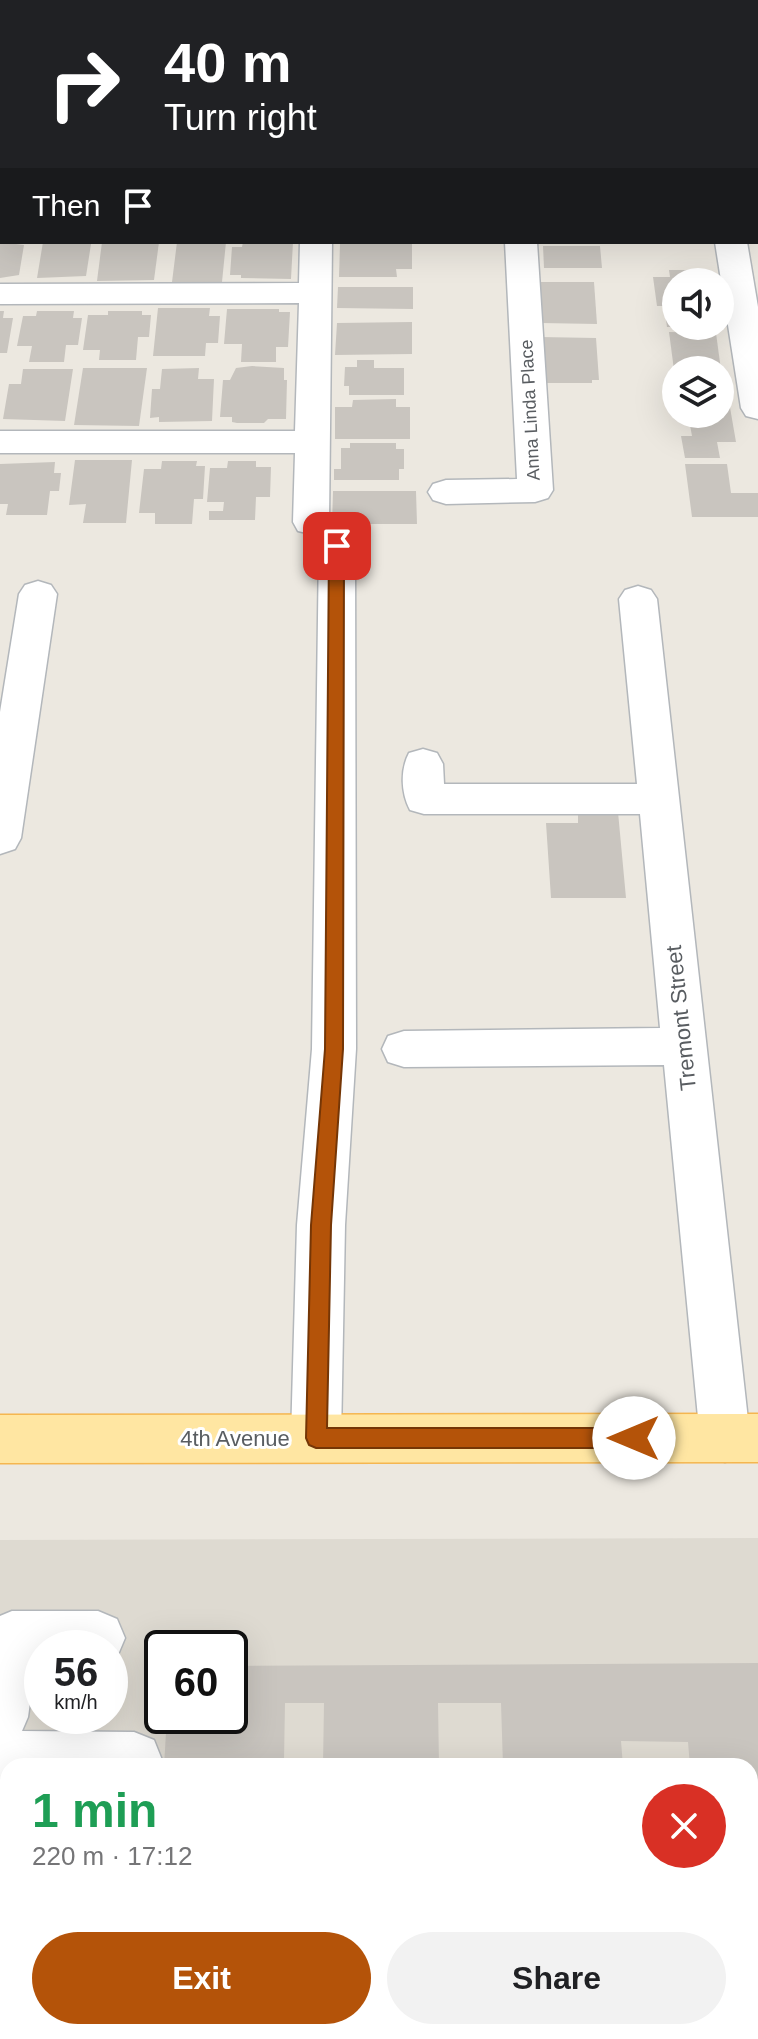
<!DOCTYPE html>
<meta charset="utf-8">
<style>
body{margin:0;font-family:Helvetica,sans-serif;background:#f2f2f2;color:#202124;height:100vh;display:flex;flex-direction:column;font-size:30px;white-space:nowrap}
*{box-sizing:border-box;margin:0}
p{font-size:26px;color:#757577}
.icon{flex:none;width:44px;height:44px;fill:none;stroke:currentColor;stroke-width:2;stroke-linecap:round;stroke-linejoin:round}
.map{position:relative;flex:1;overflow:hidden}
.side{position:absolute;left:0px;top:1758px;width:758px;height:282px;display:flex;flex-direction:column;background:#fff;border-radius:24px 24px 0 0;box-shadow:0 8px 32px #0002}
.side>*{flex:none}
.top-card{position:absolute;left:0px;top:0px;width:758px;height:244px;box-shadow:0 8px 32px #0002;background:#202124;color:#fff;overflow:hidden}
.fabs{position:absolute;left:662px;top:268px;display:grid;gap:16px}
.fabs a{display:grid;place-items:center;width:72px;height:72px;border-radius:50%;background:#fff;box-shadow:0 8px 32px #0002;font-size:40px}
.speed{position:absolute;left:24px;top:1630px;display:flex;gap:16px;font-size:40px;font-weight:700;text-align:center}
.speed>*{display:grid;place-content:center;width:104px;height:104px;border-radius:50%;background:#fff;box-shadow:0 8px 32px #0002;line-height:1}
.speed small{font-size:20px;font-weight:400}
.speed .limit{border:4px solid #111;border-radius:12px;background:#fff;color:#111}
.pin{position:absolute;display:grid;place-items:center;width:68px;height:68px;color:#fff;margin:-34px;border-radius:16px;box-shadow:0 4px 12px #0006}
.me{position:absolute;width:88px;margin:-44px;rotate:270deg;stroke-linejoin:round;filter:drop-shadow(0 0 6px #0008)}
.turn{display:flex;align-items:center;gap:28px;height:168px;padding:0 32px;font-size:36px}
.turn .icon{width:104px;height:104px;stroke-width:2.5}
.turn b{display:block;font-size:56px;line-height:68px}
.then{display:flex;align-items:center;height:76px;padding:0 32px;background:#0003;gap:16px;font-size:30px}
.round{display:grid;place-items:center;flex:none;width:84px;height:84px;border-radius:42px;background:#f2f2f2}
.summary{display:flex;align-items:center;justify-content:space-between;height:136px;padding:0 32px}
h1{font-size:48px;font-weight:600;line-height:60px;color:#1e9e55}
.button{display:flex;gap:16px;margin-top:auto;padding:16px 32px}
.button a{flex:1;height:92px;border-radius:48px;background:#b45309;color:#fff;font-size:32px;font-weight:600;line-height:92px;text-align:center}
.button a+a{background:#f2f2f2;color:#202124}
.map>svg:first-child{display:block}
.education{fill:#dedad1;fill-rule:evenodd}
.building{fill:#c9c5bf}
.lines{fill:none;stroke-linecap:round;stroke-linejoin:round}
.minor-casing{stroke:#b3b7bb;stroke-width:3}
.major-casing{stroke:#f5b650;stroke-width:3}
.minor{fill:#fff;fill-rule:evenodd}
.major{fill:#ffe6a2;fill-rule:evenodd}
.route{fill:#b45309;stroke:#753606;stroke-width:2}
.labels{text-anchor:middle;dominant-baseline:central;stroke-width:6;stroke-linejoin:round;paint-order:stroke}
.far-street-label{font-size:18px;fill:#595d61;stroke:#fff}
.street-label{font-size:22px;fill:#595d61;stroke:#fff}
</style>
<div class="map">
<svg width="758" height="2039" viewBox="0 0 758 2039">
<rect width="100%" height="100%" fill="#ece8e0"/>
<path class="education" d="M758,1538V2039H0V1540ZM42,1648H110V1716H42ZM162,1648H230V1716H162ZM8,1766H750V2032H8Z"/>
<g class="building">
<path d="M0,242L24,245L19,275L0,278Z"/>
<path d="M43,242L91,244L86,276L37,278Z"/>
<path d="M102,242H159L154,280L97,281Z"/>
<path d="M177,242H226L222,282H172Z"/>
<path d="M243,242H293L291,279L241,278V275H230L232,247H242Z"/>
<path d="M340,244H412V269H396L397,277H339Z"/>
<path d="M543,246H600L602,268H544Z"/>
<path d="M669,270H706L708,282H676V327H667L664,306H657L653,277H670Z"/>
<path d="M539,282H594L597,324L541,323Z"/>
<path d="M338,287H413V309L337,308Z"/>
<path d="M158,308H210L209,316H220L218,343H206L205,356H153Z"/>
<path d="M227,309H279V312H290L288,347H276V362H241L242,344H224Z"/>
<path d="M0,311H4L3,318H13L7,353H0Z"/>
<path d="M37,311H74L73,318H82L78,345H66L64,362H29L32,346H17L23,316H36Z"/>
<path d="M108,311H142V315H151L149,337H138L136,360H99L100,350H83L88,315H108Z"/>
<path d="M412,322V354L335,355L337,323Z"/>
<path d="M669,332L716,333L721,370H674Z"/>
<path d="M540,337L596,338L599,380H592V383H543Z"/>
<path d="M357,360H374V368H404V395H349V386H344L345,367H357Z"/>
<path d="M252,366L284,368V380H287L286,419H268L264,423H237L232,422V417H220L223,380H230L236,368Z"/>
<path d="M83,368H147L139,426L74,425Z"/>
<path d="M199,368L198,379H214L212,421L159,422V417L150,418L152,389H160L162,369Z"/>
<path d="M23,369H73L65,421L3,419L9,384H21Z"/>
<path d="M720,396H728L736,442H717L720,458H685L681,436H692L688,414H720Z"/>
<path d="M396,399V407H410V439H335V407H352L353,400Z"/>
<path d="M350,443H396V449H404V469H399V480H334V469H341V448H350Z"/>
<path d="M75,460H132L126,523H83L86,504L69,505Z"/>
<path d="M162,461H197L196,466H205L203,499H194L192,524H155V513H139L144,469H161Z"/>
<path d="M228,461H256V467H271L270,497H256L255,520H209V511H223L224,502H207L210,468H227Z"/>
<path d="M55,462L54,473H61L59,491H50L47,515H6L8,504H0V464Z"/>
<path d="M685,464H727L731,493H758V517H692Z"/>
<path d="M333,491H416L417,524H332Z"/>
<path d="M578,812H618L626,898H551L546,823H578Z"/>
<path d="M758,1663V2039H712L711,2032H750V1766H690L688,1742L621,1741L623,1766H503L501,1703H438L439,1766H323L324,1703H285L284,1760H265L264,1766H164L167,1716H230V1666Z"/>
<path d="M318,2032H443V2039H317Z"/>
<path d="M511,2032H640V2039H512Z"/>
</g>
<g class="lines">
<g class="minor-casing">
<g id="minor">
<path d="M80,0H108L79,2Z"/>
<rect x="653" y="0" width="28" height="2"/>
<rect x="0" y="40" width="2" height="18"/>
<rect x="756" y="72" width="2" height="18"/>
<rect x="0" y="158" width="2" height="18"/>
<path d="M300,242H332L329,522L324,531L311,534L298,531L293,522L295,453H0V431H295L299,303L0,304V284L299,283Z"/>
<path d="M505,242H537L553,490L548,498L535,502L446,504L433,500L428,492L433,484L446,480L517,479Z"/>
<path d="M715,242H747L758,307V419L746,416L741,408Z"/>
<path d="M337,534L350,537L355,546L356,1049L345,1225L341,1438L334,1455L316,1462L298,1455L291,1438L297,1225L312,1049L319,546L324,537Z"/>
<path d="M38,581L51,585L57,594L21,838L15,849L0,854V712L19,594L25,585Z"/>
<path d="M638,586L651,590L657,599L750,1438L743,1455L725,1462L707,1455L700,1438L664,1065L404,1067L388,1062L382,1049L388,1036L404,1031L660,1028L640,814H424L410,810C401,793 400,770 409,753L423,749L437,753L443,764L444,784H637L619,599L625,590Z"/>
<path d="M12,1611H98L117,1619L125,1638L117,1657L110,1660V1648H42V1665H35L28,1717L22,1731L134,1732L154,1740L162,1760L159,1766H8V1787H0V1616Z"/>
</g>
</g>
<g class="major-casing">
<path id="major" d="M758,1414V1462L0,1463V1415Z"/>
</g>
<use href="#minor" class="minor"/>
<use href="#major" class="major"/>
</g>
<path class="route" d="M337,540L344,546L343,1049L331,1225L327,1428H634L641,1431L644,1438L641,1445L634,1448H316L309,1445L306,1438L311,1225L325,1049L329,546Z"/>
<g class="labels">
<g class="far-street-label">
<text transform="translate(530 410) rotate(-93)">Anna Linda Place</text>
</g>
<g class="street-label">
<text transform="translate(681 1018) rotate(-96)">Tremont Street</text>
<text x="235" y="1438">4th Avenue</text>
</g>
</g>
</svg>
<div class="fabs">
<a><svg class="icon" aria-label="sound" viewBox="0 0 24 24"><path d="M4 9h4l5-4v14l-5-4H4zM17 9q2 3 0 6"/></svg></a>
<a><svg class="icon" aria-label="layers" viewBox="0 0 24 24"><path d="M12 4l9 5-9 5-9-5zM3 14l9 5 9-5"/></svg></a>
</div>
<div class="speed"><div>56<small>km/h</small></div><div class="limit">60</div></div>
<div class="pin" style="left:337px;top:546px;background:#d93025"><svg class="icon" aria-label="arrive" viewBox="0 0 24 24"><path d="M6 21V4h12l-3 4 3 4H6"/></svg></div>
<svg class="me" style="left:634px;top:1438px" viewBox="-20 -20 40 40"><circle r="19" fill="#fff"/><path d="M0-13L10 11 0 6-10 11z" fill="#b45309"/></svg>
<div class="top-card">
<div class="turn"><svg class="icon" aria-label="right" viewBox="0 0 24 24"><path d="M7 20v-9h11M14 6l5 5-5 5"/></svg><div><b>40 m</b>Turn right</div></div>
<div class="then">Then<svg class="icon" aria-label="arrive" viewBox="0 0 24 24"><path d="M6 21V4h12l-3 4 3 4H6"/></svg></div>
</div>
<section class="side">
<div class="summary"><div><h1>1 min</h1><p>220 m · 17:12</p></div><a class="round" style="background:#d93025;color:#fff"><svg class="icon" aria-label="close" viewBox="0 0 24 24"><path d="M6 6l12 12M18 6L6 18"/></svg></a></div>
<div class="button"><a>Exit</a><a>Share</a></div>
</section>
</div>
